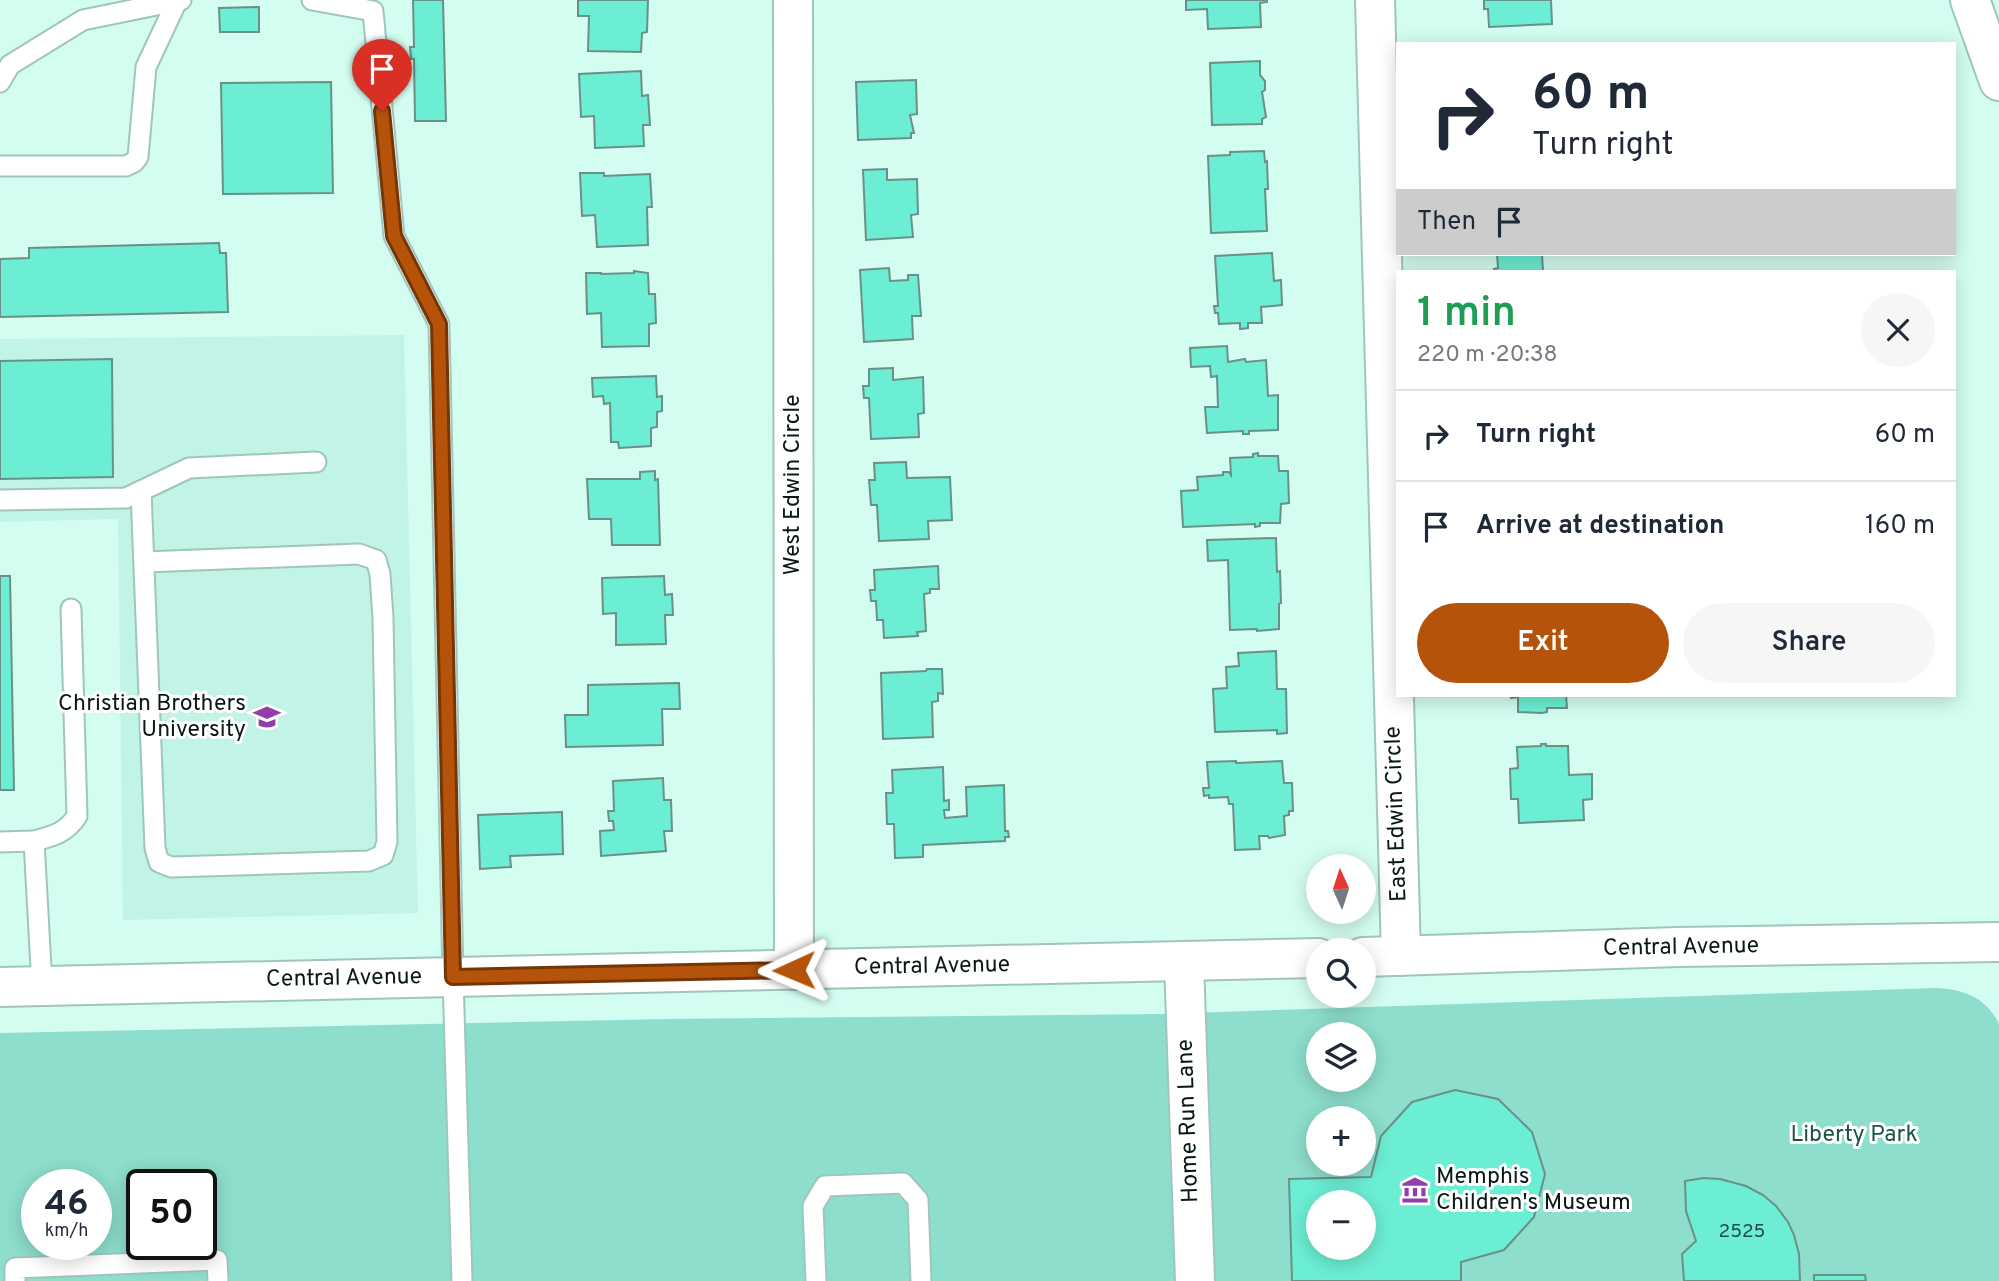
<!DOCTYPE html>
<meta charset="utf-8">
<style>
body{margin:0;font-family:Overpass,sans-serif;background:#f6f6f7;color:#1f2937;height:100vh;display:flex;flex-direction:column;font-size:26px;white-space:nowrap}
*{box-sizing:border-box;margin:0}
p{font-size:23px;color:#747a83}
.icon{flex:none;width:38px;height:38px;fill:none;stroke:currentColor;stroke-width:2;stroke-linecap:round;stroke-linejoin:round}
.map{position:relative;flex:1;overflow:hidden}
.panel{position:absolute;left:1396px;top:270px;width:560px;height:427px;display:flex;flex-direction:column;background:#fff;border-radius:0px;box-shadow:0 4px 18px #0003}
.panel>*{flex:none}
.guide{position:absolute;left:1396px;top:42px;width:560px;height:214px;border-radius:0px;box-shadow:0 4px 18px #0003;background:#fff;color:#1f2937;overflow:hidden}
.needle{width:46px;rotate:357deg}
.controls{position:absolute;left:1306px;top:854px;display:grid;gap:14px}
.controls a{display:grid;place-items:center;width:70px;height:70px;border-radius:50%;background:#fff;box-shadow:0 4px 18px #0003;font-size:35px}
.speed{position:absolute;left:21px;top:1169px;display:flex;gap:14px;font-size:35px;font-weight:700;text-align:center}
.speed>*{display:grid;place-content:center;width:91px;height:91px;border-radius:50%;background:#fff;box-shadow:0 4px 18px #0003;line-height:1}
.speed small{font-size:18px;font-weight:400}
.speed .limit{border:4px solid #111;border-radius:10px;background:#fff;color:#111}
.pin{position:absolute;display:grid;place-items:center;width:60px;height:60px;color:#fff;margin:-72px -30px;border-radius:50% 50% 50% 0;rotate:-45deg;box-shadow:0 0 7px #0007}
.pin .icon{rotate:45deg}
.me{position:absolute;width:77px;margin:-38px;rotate:269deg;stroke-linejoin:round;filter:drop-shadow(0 0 5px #0008)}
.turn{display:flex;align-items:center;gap:24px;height:147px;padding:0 21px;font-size:32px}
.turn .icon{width:91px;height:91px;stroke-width:2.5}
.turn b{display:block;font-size:49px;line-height:60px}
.then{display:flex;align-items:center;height:66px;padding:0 21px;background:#0003;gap:14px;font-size:26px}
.round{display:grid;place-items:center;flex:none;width:74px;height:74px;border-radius:37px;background:#f6f6f7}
.head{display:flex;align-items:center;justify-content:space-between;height:119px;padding:0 21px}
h1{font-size:42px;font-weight:600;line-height:52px;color:#1e9e55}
.action{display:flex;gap:14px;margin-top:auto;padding:14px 21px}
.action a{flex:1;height:80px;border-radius:42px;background:#b45309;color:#fff;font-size:28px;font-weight:600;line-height:80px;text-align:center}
.action a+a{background:#f6f6f7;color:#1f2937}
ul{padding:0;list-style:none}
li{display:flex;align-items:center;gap:21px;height:91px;padding:0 21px;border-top:2px solid #e0e1e3}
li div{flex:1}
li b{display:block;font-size:26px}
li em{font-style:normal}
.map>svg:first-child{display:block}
.built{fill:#c1f4e7}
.green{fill:#8ddecc;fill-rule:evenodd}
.building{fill:#6ceed4;stroke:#6a9087;stroke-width:2;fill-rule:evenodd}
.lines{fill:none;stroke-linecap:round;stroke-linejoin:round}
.lane-casing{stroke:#9ec6bc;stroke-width:23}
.street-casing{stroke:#9ec6bc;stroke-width:42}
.secondary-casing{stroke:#9ec6bc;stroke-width:42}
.lane{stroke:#fff;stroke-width:19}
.street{stroke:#fff;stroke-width:38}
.secondary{stroke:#fff;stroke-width:38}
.route-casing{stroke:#753606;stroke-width:18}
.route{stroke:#b45309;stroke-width:12}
.labels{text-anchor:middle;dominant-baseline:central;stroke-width:6;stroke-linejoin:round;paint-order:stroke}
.number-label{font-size:19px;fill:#224e45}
.street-label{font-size:23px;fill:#091815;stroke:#fff}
.poi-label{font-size:23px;fill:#091815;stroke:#fff;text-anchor:end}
.park-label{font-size:23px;fill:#1a5248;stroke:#fff}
</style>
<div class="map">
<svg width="1999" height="1281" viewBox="0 0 1999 1281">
<rect width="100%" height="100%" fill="#d4fdf2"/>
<path class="built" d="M404,335L418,913L123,920L118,519L0,522V339Z"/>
<path class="green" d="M1936,988C1963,989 1987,998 1999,1024V1281H0V1033L669,1019L1161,1014ZM1318,1034H1363V1080H1318ZM1318,1118H1363V1164H1318ZM37,1185H96V1244H37ZM142,1185H201V1244H142ZM1318,1202H1363V1248H1318Z"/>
<g class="building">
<path d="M413,0H443L446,121H415L414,59H411L410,47H414Z"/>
<path d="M578,0H648L647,32L642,33L641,52L588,51L589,16H578Z"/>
<path d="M1186,0H1267V2L1260,3L1261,27L1208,29L1207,9L1186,10Z"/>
<path d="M1484,0H1551L1552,24L1489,27L1488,9H1484Z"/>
<path d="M259,7V32H220L219,8Z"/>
<path d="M1260,61V75L1265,81V90L1262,92L1266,117L1262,119V124L1212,125L1210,63Z"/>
<path d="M641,71L642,96L648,95L650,125H643L644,146L595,148L594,116L581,117L579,74Z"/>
<path d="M916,80L917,114L910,115L914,133H911V138L858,140L856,82Z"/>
<path d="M331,82L333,193L223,194L221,83Z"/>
<path d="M1264,151L1265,162L1267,161L1268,189H1265L1267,231L1211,233L1208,156L1230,155V152Z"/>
<path d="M887,169V180L917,179L918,214L911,215L913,237L866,240L863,170Z"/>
<path d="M580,173H604V176L650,174L652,207H647L648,245L597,247L595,215L582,216Z"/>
<path d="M219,243L220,253H226L228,312L0,317V259L29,258V248Z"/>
<path d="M1272,253L1274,281L1281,280L1282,305L1261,307L1262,323H1248V328L1240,329V323L1219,324L1218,313H1215L1214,306H1218L1215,256Z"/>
<path d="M1497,254H1542L1543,271H1494V269L1498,268Z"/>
<path d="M889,268L890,281L908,280V275H918L921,316H912L913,339L864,342L860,270Z"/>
<path d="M634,271L648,273L649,294H655L656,323L649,324V346L602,347L601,313L587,314L586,273H601V274L634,273Z"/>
<path d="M1227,346L1228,362L1245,359L1246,362L1266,360L1268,396L1278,395V430L1249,431V434H1243V431L1207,433L1205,407H1218L1217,376L1211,377L1210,366L1191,367L1190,348Z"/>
<path d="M112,359L113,477L0,479V361Z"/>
<path d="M893,368V380L923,377L924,413L918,414L919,437L871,439L869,398H864L863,386H869V369Z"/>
<path d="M656,376L657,397L662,396V411L657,412V427L651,428V446L619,448L618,442H611L610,403L604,404L603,396L593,397L592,378Z"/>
<path d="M1258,453V456H1278L1279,471H1288L1289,503L1281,504L1280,523H1260V526L1255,527V524L1183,527L1181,491L1198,490L1197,477L1223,475V472H1229L1231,475L1230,458L1253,457V454Z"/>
<path d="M906,462L907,478L950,477L952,520L928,521L929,539L879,541L877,505H871L869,480H875L874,463Z"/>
<path d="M655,471V480L658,479L660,545H612L611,519H589L587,479H640V472Z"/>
<path d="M1276,538L1277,572L1280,571L1281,603L1279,604V629L1257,631V629L1230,630L1228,560L1208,561L1207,540Z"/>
<path d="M938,566L939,589H930V593L924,594L926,631L917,632L918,636L884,638L883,620H877L876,601H871L870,590H875L874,570Z"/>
<path d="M0,576H10L14,790H0Z"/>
<path d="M664,576L665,595L672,594L673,615H665L666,644L616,645V613L603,614L602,578Z"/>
<path d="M1276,651L1277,689H1286L1287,733L1277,734V730L1215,732L1213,689L1227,688L1226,667L1239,666L1238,653Z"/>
<path d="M927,669H942L943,694L938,693V701L932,702L933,737L883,739L881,673L926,671Z"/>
<path d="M679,683L680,709H662L663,745L566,747L565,715H588V685Z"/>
<path d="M1511,695H1569H1566L1567,708H1547V712L1542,713L1518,712V697L1511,698Z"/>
<path d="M1541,744H1546V746H1568L1569,775L1592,774V799L1583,800L1584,820L1519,823L1518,799H1511L1510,769L1518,768L1517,747L1541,746Z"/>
<path d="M1236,761V763L1282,761L1284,783H1292L1293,811H1289V815L1284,816L1285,835L1269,838L1268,836H1259L1260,849L1235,850L1233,804H1229L1228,797L1209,798V795L1204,796L1203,788H1209L1207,762Z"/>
<path d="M943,767L944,801L949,800V810H944L945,818L967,816L966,787L1004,785L1005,831H1008L1009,837H1005V841L923,845V857L895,858L894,824H887L886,793H893L892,770Z"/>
<path d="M663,778L664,800H671L672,831H664L666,851L601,856L600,831L614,830L613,821H609L608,811H614L613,781Z"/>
<path d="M562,812L563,854L510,856L511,867L480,869L478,815Z"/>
<path d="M1455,1090L1498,1099L1532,1132L1545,1174L1534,1217L1504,1250L1461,1262V1281H1292L1289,1179L1371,1177L1381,1136L1412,1102ZM1318,1202H1363V1248H1318Z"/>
<path d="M1703,1178L1720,1179L1746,1186L1763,1195L1776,1206L1788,1222L1794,1235L1799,1254L1800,1281H1684L1682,1254L1696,1241L1686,1211L1685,1181Z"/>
<path d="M1814,1275H1865L1866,1281H1814Z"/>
</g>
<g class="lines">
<g class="lane-casing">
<g id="lane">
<path d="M312,0L373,11L394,236L439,324L453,977L462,1281"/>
<path d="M0,82L10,65L83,20L181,0"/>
<path d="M0,166H126L134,162L138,157L146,67L177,1"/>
<path d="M141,491L155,848L159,862L171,867L369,861L383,855L387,842L383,618L380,574L376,560L359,554L144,562"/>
<path d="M0,500L126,498L189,468L316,462"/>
<path d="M0,842L34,841"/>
<path d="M42,986L34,841C53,836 66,833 77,816L71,609"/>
<path d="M15,1281V1268L217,1260L218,1281"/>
<path d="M816,1281L813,1206L825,1186L903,1183L918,1200L921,1281"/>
</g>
</g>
<g class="street-casing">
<g id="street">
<path d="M793,0L794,970"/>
<path d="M1375,0L1401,956"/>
<path d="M1184,962L1195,1281"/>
</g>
</g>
<g class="secondary-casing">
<g id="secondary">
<path d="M1970,0L1999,81"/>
<path d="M1363,957L1678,947L1999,942"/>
<path d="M0,987L1318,958"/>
</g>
</g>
<use href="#lane" class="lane"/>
<use href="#street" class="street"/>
<use href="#secondary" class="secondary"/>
</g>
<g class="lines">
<g class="route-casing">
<path id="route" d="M382,111L394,236L439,324L453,977L794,970"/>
</g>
<use href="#route" class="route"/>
</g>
<defs>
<g id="university-bare" transform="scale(2.1)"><path d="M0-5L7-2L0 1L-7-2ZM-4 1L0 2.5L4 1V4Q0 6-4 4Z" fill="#943eab" stroke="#fff" stroke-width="2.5" paint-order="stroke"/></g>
<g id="museum-bare" transform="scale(2.1)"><path d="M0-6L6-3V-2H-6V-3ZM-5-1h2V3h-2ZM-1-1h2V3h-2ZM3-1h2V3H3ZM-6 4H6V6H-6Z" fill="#943eab" stroke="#fff" stroke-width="2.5" paint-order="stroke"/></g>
</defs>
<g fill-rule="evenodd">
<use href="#university-bare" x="267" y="717"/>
<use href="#museum-bare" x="1415" y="1190"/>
</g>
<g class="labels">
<g class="number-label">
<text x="1742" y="1232">2525</text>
</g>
<g class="street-label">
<text transform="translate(793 485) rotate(-90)">West Edwin Circle</text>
<text transform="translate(1397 814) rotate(-92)">East Edwin Circle</text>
<text transform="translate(1681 948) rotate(-1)">Central Avenue</text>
<text transform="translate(932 967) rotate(-1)">Central Avenue</text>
<text transform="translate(344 979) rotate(-1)">Central Avenue</text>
<text transform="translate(1189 1121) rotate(-92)">Home Run Lane</text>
</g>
<g class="poi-label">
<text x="246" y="704">Christian Brothers<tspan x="246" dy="26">University</tspan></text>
<text x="1436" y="1177" text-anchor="start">Memphis<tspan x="1436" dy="26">Children's Museum</tspan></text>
</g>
<g class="park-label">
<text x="1854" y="1135">Liberty Park</text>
</g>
</g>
</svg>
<div class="controls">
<a><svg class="needle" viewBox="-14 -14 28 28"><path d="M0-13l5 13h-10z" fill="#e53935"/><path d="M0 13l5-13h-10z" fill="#747a83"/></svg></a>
<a><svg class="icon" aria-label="search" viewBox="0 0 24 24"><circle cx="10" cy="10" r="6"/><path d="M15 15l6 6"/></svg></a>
<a><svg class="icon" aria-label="layers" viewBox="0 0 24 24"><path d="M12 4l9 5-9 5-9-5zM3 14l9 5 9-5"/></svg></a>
<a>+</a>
<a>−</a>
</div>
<div class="speed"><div>46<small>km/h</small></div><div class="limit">50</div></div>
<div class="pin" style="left:382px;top:111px;background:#d93025"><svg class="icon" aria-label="arrive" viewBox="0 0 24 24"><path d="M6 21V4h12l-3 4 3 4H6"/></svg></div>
<svg class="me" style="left:794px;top:970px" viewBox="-20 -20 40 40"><path d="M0-17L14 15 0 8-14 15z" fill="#b45309" stroke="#fff" stroke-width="4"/></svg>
<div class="guide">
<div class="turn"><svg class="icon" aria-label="right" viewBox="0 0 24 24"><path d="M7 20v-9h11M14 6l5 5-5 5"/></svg><div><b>60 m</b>Turn right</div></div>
<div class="then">Then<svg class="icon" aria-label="arrive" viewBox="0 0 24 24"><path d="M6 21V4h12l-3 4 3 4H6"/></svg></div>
</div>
<section class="panel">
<div class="head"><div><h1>1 min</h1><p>220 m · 20:38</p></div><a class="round"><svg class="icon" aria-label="close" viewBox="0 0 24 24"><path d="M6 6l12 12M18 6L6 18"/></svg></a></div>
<ul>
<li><svg class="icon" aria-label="right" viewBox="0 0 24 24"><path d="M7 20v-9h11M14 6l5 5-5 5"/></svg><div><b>Turn right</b></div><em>60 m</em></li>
<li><svg class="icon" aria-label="arrive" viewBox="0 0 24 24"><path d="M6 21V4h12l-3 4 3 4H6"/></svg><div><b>Arrive at destination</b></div><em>160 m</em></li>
</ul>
<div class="action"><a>Exit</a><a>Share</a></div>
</section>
</div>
